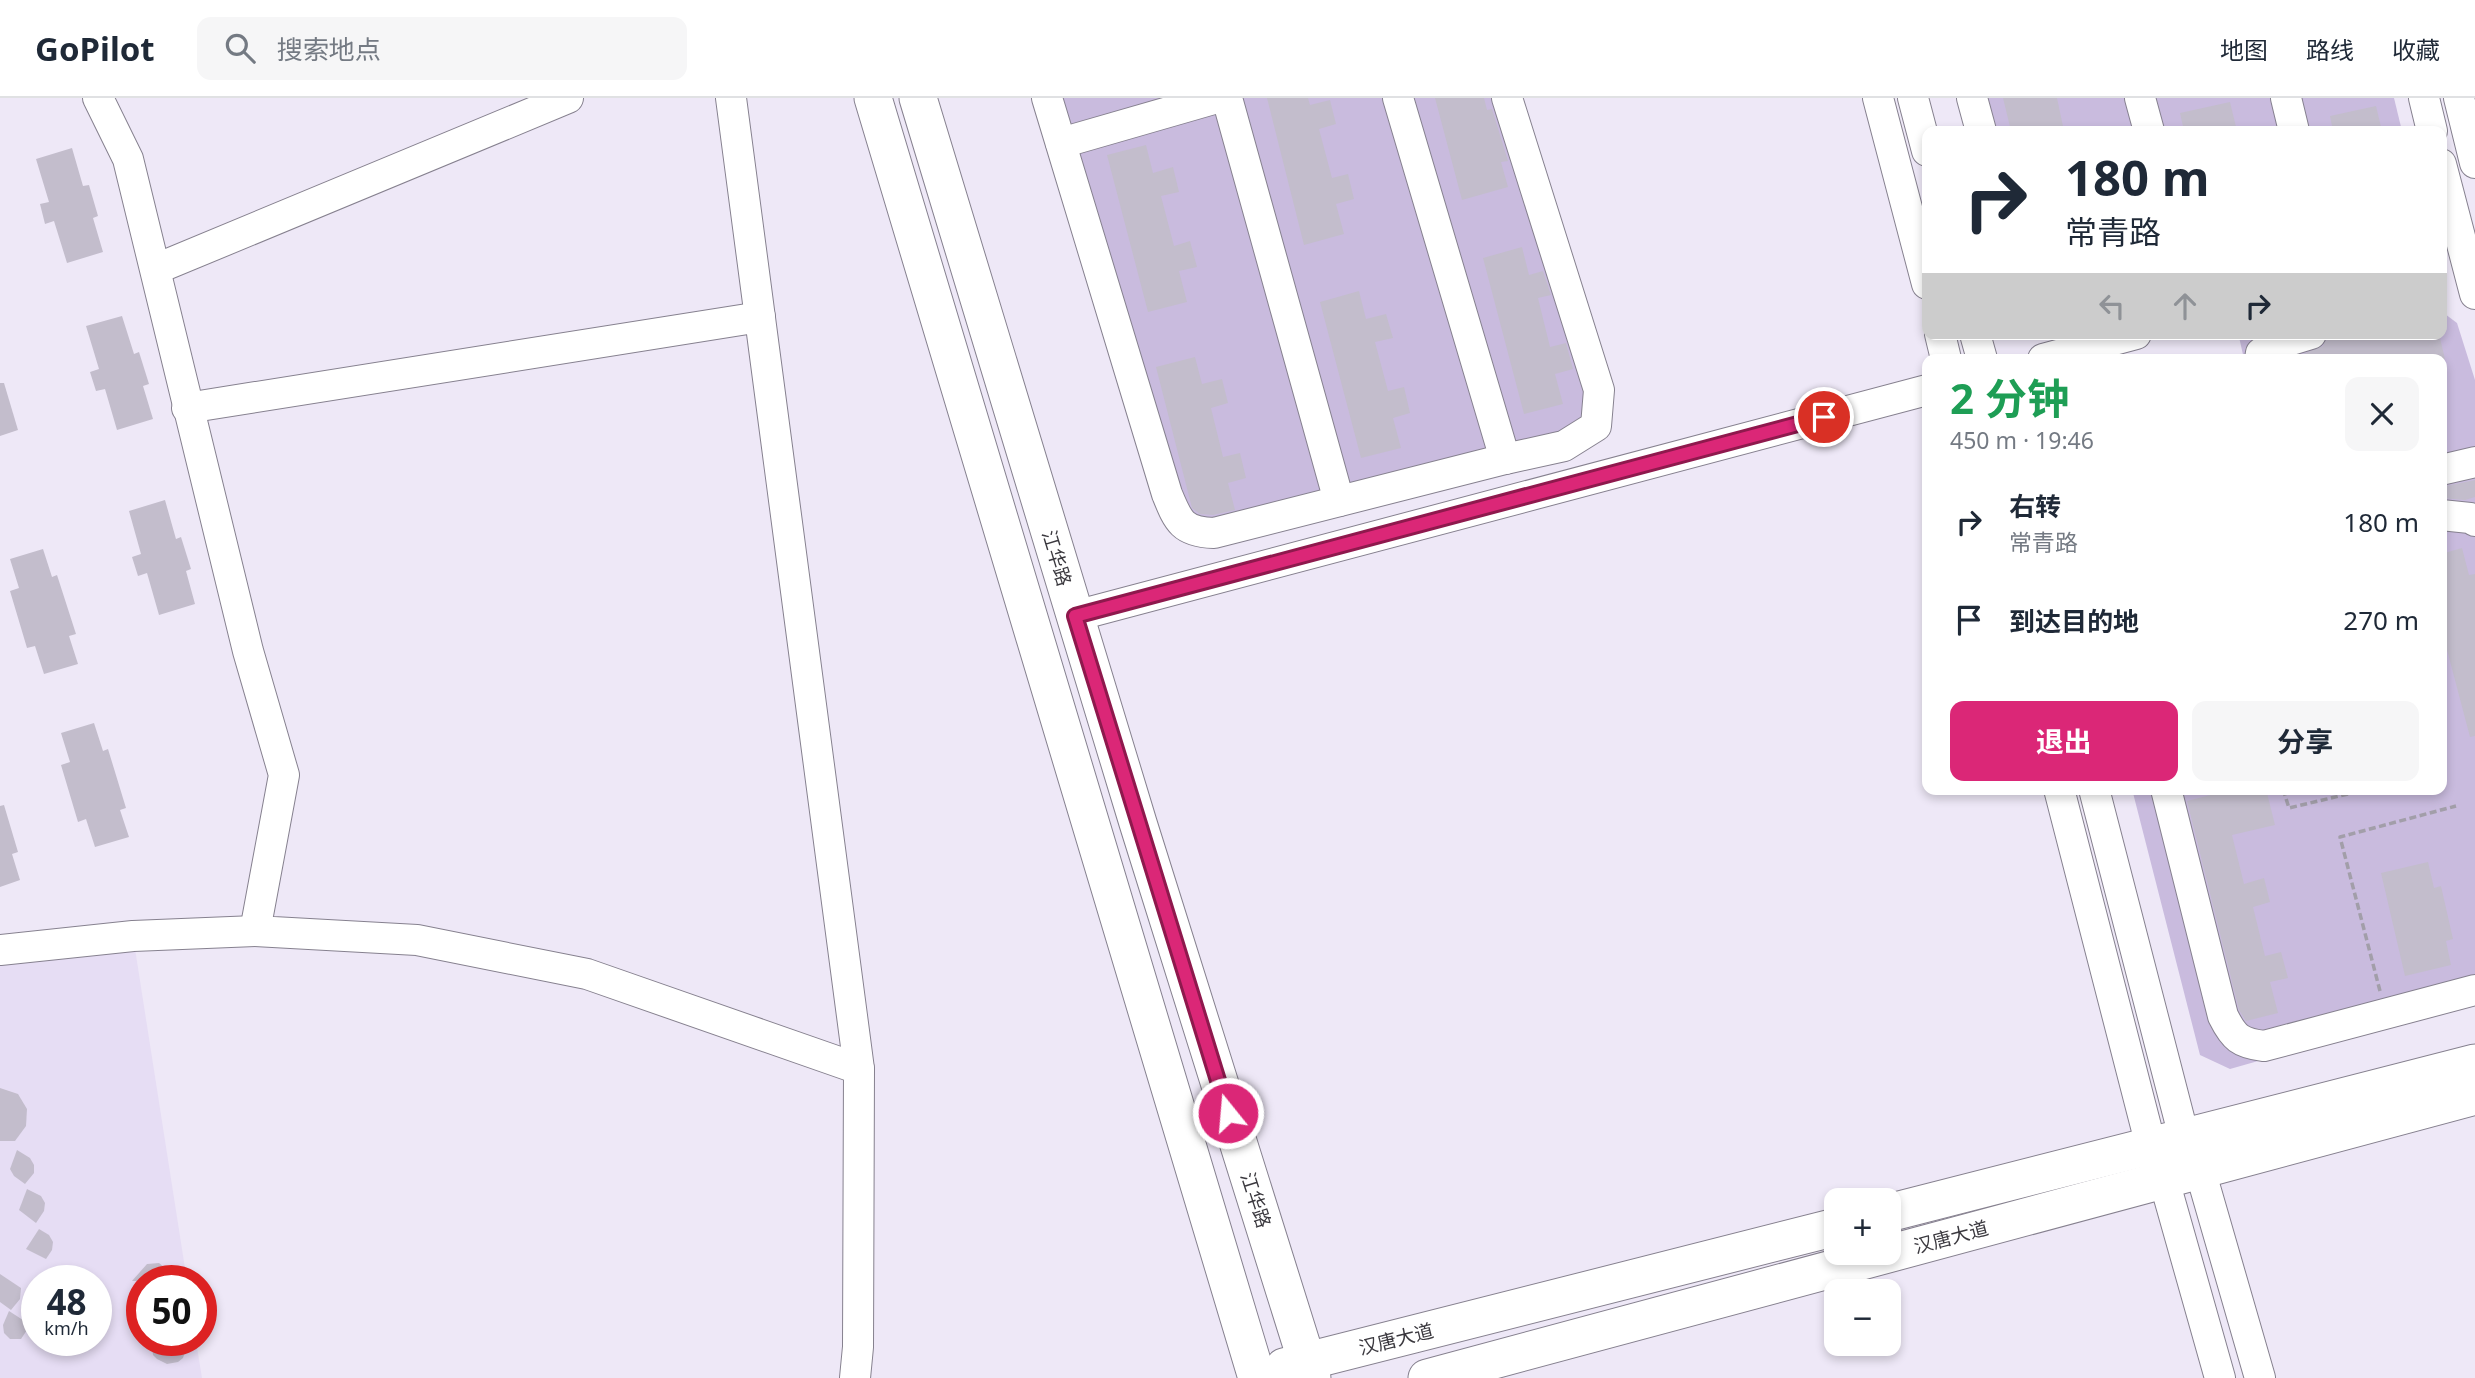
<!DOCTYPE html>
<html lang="zh">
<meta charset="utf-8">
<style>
body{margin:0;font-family:"Noto Sans","Noto Sans SC",sans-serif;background:#f6f6f7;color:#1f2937;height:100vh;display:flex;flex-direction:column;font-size:26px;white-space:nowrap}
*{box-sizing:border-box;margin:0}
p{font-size:23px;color:#747a83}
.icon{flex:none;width:38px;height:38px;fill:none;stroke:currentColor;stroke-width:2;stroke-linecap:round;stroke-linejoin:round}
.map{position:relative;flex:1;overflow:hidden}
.drawer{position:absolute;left:1922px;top:256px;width:525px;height:441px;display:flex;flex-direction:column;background:#fff;border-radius:14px;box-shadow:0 4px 10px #0003}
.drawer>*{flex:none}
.guide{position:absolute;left:1922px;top:28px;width:525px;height:214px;border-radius:14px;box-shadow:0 4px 10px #0003;background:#fff;color:#1f2937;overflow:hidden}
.fabs{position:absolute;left:1824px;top:1090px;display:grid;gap:14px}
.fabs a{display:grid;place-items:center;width:77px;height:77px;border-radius:14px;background:#fff;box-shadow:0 4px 10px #0003;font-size:35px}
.speed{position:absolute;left:21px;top:1167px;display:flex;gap:14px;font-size:35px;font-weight:700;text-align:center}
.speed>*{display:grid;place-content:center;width:91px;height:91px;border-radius:50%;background:#fff;box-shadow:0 4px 10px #0003;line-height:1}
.speed small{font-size:18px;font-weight:400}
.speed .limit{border:10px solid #d22;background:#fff;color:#111}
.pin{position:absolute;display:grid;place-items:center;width:60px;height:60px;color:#fff;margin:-30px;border:4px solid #fff;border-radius:50%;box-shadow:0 2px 7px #0007}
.me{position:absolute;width:77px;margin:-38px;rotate:343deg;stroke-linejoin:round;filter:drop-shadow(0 0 5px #0008)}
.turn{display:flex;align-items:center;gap:24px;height:147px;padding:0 28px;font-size:32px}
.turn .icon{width:91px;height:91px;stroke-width:2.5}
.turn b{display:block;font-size:49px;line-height:60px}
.lanes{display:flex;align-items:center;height:66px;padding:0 28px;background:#0003;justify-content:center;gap:35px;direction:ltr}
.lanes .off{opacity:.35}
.round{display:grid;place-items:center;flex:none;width:74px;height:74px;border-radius:14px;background:#f6f6f7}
.head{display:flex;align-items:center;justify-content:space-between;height:119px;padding:0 28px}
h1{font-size:42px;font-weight:700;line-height:52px;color:#1e9e55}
.primary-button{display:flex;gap:14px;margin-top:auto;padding:14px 28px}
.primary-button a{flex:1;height:80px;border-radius:14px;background:#db2777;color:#fff;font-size:28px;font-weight:700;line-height:80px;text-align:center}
.primary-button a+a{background:#f6f6f7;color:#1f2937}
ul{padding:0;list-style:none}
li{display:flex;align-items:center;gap:21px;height:98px;padding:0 28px}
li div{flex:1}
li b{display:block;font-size:26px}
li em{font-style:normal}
header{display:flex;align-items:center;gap:42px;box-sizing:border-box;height:98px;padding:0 35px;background:#fff;border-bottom:2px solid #e0e1e3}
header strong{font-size:33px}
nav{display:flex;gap:38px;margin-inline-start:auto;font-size:24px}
.search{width:490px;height:63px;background:#f6f6f7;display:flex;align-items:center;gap:18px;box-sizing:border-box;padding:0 24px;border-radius:14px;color:#747a83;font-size:26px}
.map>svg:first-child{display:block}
.built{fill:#e6ddf4;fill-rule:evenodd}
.green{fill:#c9bbde}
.building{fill:#c3bdcc}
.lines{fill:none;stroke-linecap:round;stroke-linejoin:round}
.minor-casing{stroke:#86818f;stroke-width:32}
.major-casing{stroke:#86818f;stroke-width:39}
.path{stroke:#a29ea9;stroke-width:3.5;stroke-dasharray:7 3.5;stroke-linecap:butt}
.minor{stroke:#fff;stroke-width:30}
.major{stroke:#fff;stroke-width:37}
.route-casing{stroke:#8e194d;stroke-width:18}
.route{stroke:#db2777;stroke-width:12}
.labels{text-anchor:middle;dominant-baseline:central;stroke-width:6;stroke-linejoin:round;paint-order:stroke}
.street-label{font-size:19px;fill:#3b393f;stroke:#fff}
</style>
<header>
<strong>GoPilot</strong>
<div class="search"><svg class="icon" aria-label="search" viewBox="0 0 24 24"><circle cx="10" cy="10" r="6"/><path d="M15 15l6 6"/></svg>搜索地点</div>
<nav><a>地图</a><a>路线</a><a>收藏</a></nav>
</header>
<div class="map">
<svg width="2475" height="1280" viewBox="0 0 2475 1280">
<rect width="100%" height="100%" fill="#eee8f7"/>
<path class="built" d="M133,838L187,1183H142V1242L196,1243L202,1280H0V852ZM37,1183H96V1242H37Z"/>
<g class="green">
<path d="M1047,0H1507L1596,328L1194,434Z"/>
<path d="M1972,0H2394L2402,33H1981Z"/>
<path d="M2441,213L2457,225L2475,282V901L2230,971L2200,957L2132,691H2441V261H2244L2239,239L2249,236H2441Z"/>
</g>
<g class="building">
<path d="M1267,0H1308L1310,7L1330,2L1336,26L1319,31L1332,80L1348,76L1354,101L1336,106L1344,136L1304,147Z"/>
<path d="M1435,0H1484L1487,12L1492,11L1508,63L1501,64L1508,89L1462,102Z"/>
<path d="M2003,0H2057L2064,33H2011Z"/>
<path d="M2230,4L2237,33H2184L2180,15Z"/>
<path d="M2376,8L2382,33H2333L2330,18Z"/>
<path d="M1146,47L1153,75L1173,69L1179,94L1161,98L1174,148L1190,143L1197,169L1179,173L1187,204L1148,214L1107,57Z"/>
<path d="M72,50L83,88L89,87L98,118L93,120L103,154L67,165L54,123L45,126L40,106L49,104L36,61Z"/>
<path d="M1522,149L1529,177L1543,173L1551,197L1538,200L1550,249L1566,245L1573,271L1555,276L1563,306L1524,316L1483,160Z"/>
<path d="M1359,193L1366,221L1386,216L1393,240L1375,244L1388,293L1404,289L1410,315L1393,320L1401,350L1361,360L1320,204Z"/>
<path d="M122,218L134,256L139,254L149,286L143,288L153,321L117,332L105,291L96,293L90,274L99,271L86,228Z"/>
<path d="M2328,236H2439L2445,261H2290L2323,248Z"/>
<path d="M1195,259L1202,286L1222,281L1228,305L1211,310L1223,359L1240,355L1246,380L1228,385L1235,412L1213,417L1200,416L1192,410L1156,269Z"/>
<path d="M0,285H4L18,332L0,338Z"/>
<path d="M2475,382V399L2465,402L2441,400V389Z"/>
<path d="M165,402L176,441L181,439L191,471L186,473L195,506L159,517L147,475L138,478L132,459L141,456L129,413Z"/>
<path d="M2462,450L2469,477L2475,476V638L2470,639L2441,529V456Z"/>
<path d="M43,451L52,479L57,477L76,536L69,538L78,566L44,576L35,548L27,550L10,493L19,490L10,461Z"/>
<path d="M94,625L103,653L108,651L126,710L120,712L129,739L95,749L86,721L78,724L61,667L70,664L61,635Z"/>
<path d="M2234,691H2266L2275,727L2232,737L2244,786L2264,780L2270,804L2253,809L2265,858L2281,854L2288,880L2270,884L2278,915L2246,923L2239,912L2187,703Z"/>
<path d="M4,707L18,754L12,756L20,782L0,789V708Z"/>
<path d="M2428,764L2434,790L2441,788L2453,841L2446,843L2451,867L2405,878L2381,775Z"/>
<path d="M0,990L18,996L27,1011L26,1028L15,1043H0Z"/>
<path d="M17,1052L30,1060L34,1067V1075L25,1086L14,1078L10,1071Z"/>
<path d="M27,1091L41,1098L45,1105L44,1113L36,1125L19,1112Z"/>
<path d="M39,1131L49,1137L53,1144L52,1152L46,1161L26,1151Z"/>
<path d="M159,1165L181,1183H132L147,1166Z"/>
<path d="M0,1176L21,1190L20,1201L11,1212L0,1204Z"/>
<path d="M9,1213L26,1224L27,1232L21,1241H10L4,1235L3,1227Z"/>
<path d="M151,1242H189L183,1260L178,1264L167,1266L157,1261L153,1257Z"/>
</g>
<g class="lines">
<g class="minor-casing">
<g id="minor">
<path d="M98,0L128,61L248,553L284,677L255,833L417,842L587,876L859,971"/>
<path d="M731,0L859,971L858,1249L855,1280"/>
<path d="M1047,0L1167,396C1178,423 1182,434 1214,435L1505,361L1564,348L1596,328L1599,292L1507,0"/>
<path d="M1227,0L1339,403"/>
<path d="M1398,0L1505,361"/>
<path d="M1878,0L1927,186"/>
<path d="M1913,0L1927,53"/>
<path d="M1972,0L1981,33"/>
<path d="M2140,0L2149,33"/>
<path d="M2286,0L2294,33"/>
<path d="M2424,0L2432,33"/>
<path d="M2459,0L2475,65"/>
<path d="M1061,45L1217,0"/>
<path d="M2441,66L2475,196"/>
<path d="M156,171L568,0"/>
<path d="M1940,236L1946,261"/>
<path d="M1975,236L1982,261"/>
<path d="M2043,261L2136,236"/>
<path d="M2260,261L2261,255L2271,248L2311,236"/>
<path d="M187,310L760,219"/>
<path d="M2441,372L2475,364"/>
<path d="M2441,417L2470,420L2475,423"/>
<path d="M1075,518L1927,292"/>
<path d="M2059,691L2151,1048L2164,1082L2220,1280"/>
<path d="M2094,691L2184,1039L2200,1072L2260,1280"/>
<path d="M2166,691L2223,918C2234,940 2240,945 2264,948L2475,892"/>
<path d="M0,852L133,838L255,833"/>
</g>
</g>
<g class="major-casing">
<g id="major">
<path d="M873,0L1257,1280"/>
<path d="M918,0L1138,725L1312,1280"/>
<path d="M1888,1115L2475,965"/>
<path d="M1284,1269L1836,1129"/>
<path d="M1427,1280L2475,998"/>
</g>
</g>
<g class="path">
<path d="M2283,691L2289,710L2352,695"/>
<path d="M2380,893L2340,739L2456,708"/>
</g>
<use href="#minor" class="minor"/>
<use href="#major" class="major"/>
</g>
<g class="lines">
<g class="route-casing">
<path id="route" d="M1228,1015L1075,518L1824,319"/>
</g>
<use href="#route" class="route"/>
</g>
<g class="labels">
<g class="street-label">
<text transform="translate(1057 460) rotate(73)">江华路</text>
<text transform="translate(1256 1102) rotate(72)">江华路</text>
<text transform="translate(1951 1139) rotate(-15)">汉唐大道</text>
<text transform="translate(1396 1241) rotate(-14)">汉唐大道</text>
</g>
</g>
</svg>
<div class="fabs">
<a>+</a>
<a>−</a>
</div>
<div class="speed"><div>48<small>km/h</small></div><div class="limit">50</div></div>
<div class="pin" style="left:1824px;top:319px;background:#d93025"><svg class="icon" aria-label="arrive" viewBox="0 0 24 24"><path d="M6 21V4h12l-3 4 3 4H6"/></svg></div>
<svg class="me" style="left:1228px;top:1015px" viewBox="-20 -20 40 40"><circle r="17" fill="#db2777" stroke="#fff" stroke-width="3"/><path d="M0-11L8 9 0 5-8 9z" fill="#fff"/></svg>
<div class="guide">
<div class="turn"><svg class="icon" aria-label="right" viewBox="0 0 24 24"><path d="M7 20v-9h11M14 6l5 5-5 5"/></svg><div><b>180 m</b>常青路</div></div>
<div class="lanes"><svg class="icon off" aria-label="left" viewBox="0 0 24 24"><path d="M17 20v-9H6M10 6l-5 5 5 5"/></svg><svg class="icon off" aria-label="ahead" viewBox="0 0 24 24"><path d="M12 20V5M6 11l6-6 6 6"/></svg><svg class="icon" aria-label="right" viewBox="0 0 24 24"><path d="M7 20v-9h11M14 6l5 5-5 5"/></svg></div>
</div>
<section class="drawer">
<div class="head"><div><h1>2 分钟</h1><p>450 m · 19:46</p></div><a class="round"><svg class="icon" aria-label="close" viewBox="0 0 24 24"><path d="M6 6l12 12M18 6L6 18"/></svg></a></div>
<ul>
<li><svg class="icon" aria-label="right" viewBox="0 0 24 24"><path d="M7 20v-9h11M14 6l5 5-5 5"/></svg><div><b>右转</b><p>常青路</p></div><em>180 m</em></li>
<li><svg class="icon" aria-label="arrive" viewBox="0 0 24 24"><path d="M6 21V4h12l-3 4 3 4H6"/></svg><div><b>到达目的地</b></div><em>270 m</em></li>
</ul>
<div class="primary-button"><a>退出</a><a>分享</a></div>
</section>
</div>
